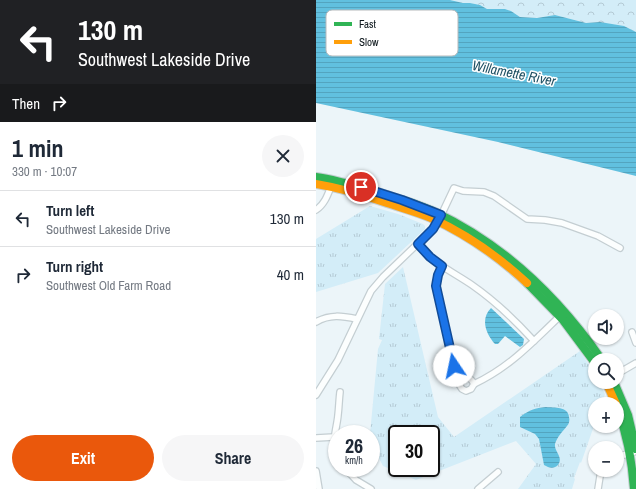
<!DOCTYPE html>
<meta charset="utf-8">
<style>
body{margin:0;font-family:"Archivo Narrow",sans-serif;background:#f6f6f7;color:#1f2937;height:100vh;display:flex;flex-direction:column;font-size:15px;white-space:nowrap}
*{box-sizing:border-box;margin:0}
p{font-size:13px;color:#747a83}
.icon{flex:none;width:22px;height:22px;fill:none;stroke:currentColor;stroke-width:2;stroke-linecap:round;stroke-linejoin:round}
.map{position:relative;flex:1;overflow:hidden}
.details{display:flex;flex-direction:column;background:#fff;width:316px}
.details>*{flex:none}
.banner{background:#202124;color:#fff;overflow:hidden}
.controls{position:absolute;left:272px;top:309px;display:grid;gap:8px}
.controls a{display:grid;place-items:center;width:36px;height:36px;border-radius:50%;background:#fff;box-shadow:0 1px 3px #0004;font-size:20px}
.speed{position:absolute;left:12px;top:425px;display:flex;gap:8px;font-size:20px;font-weight:700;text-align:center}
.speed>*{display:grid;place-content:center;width:52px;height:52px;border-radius:50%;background:#fff;box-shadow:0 1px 3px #0004;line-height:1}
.speed small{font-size:10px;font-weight:400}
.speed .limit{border:2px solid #111;border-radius:6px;background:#fff;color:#111}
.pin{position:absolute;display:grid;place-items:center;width:34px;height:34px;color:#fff;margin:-17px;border:2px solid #fff;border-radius:50%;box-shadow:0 1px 4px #0007}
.me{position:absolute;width:44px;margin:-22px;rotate:349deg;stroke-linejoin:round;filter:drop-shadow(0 0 3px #0008)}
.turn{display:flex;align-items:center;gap:14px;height:84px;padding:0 12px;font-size:18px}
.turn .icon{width:52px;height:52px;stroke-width:2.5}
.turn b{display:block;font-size:28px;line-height:34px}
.then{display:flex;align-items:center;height:38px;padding:0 12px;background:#0003;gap:8px;font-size:15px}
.round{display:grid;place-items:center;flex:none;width:42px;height:42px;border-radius:21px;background:#f6f6f7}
.head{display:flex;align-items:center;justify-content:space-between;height:68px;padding:0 12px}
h1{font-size:24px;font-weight:700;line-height:30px}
.button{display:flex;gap:8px;margin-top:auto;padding:8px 12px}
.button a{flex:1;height:46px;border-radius:24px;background:#ea580c;color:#fff;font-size:16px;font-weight:700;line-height:46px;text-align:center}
.button a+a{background:#f6f6f7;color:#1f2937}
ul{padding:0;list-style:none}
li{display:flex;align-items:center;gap:12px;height:56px;padding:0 12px;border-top:1px solid #e0e1e3}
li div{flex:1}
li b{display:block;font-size:15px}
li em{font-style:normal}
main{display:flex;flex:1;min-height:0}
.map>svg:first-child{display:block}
.grass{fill:url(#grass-tufts);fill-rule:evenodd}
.park{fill:url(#park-crowns)}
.water{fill:url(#water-rules)}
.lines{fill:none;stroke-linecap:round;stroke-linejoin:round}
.street-casing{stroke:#c4ced2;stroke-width:8}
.fast-casing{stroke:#c4ced2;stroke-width:10}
.slow-casing{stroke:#c4ced2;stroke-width:10}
.street{stroke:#fcfefe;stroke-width:5.5}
.fast{stroke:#30b455;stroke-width:8}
.slow{stroke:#ff9f0a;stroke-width:8}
.route-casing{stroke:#114b97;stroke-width:10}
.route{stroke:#1a73e8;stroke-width:7}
.labels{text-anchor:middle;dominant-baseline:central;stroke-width:3;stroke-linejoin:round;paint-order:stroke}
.water-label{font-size:14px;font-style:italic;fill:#215265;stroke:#fff}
.key{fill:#fff;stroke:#b6b9bb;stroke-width:1}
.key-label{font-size:11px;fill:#0c161b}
</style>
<main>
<section class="details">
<div class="banner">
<div class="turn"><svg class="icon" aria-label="left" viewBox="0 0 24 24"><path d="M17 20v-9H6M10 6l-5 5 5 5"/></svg><div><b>130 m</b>Southwest Lakeside Drive</div></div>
<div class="then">Then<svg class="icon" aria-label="right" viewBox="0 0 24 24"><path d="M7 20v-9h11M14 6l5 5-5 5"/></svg></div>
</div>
<div class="head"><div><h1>1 min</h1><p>330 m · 10:07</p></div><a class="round"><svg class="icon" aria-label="close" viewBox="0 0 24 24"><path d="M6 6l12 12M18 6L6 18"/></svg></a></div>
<ul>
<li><svg class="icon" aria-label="left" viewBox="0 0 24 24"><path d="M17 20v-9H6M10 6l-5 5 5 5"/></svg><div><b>Turn left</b><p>Southwest Lakeside Drive</p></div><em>130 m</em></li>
<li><svg class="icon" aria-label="right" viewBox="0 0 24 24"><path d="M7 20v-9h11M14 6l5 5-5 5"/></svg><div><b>Turn right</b><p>Southwest Old Farm Road</p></div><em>40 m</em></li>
</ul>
<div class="button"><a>Exit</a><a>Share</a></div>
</section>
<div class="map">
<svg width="320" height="489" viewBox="0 0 320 489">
<defs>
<pattern id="grass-tufts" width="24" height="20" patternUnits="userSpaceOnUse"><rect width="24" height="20" fill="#d3edf8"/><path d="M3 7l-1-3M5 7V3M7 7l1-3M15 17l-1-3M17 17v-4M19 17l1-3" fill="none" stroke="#b4cad4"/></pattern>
<pattern id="park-crowns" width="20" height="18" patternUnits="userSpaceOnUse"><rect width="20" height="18" fill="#d3edf8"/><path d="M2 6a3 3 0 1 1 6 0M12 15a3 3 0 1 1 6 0" fill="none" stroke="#b4cad4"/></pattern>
<pattern id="water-rules" width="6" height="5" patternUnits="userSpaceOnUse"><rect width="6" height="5" fill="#61c0df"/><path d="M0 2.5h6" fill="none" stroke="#53a4bf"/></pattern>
</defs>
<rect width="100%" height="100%" fill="#ecf5f9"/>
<g class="grass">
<path d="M54,206L82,214L107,224L109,226V229L62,273L0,292V239Z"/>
<path d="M87,267L122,417L138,437L264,351L279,374V382H283L289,394L286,404H279V423L265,463L264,462L258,478L259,479L256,489H202L220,464L200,441L100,480L67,466L55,443L54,434L62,349L66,340L63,339L69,284ZM81,434H115V468H81Z"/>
</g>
<path class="park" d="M134,0H320V32L305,26L284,22L270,23L239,15L221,18L204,17L195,11L189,9H171L164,5L154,3H147Z"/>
<g class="water">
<path d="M0,0H134L147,3H154L164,5L171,9H189L195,11L204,17L221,18L239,15L270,23L284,22L308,26L320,32V176L182,142L0,103Z"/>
<path d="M175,308L208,339L207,345L204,347L189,336L182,344H179C170,334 164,319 175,308Z"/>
<path d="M230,407C238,408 252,406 253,417C254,420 253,424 251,426C247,431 241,437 239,444C238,452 248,457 242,465C238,469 233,468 228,465L223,439L219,434L204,427V417C213,410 219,408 230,407Z"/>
</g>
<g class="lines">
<g class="street-casing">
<g id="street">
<path d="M0,210C9,204 12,194 16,184"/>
<path d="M102,244C116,263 137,272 156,285C179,301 199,320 218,341"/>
<path d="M126,266L122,275L120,286L138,365L139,370L146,377C152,376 155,378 158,384L155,389L150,391L146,389L144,386L146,377"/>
<path d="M0,322C14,314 26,316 41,319"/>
<path d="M316,332L320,343"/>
<path d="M301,374L320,363"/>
<path d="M158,384C193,368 218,341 245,315"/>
<path d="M0,395L22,360L55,291L67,277L117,229L122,222L138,188L147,191L168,192L178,196L211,219L229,220L246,223L282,236L304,248"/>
<path d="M0,438L18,437"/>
<path d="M21,455C15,441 21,428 22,415C23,407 23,400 24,392"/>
<path d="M301,457L318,452"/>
<path d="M29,468L40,480L55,489"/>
<path d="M0,471L3,489"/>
<path d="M162,489L182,472"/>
<path d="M282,489L285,470"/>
</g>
</g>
<g class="fast-casing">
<g id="fast">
<path d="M0,177C22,180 44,187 65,193C83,199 102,204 119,212C189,245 243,298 286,360"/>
<path d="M211,283L247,320L279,363"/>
<path d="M298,382L312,415L320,449"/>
<path d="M301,407C311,434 316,461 318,489"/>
</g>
</g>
<g class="slow-casing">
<g id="slow">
<path d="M0,184C24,188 48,195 71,203C86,208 101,212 115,218C150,234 183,257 211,283"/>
<path d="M290,382L300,404"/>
</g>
</g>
<use href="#street" class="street"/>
<use href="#fast" class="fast"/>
<use href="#slow" class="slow"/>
</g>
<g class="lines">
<g class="route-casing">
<path id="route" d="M45,187L86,200L125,215L117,229L102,244L114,257L126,266L122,275L120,286L138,366"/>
</g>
<use href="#route" class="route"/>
</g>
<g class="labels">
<g class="water-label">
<text transform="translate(198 73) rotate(11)">Willamette River</text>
</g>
</g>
<rect x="10" y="10" width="132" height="46" rx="6" class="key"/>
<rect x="18" y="22" width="18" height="4" fill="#30b455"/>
<rect x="18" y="40" width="18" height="4" fill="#ff9f0a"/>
<g class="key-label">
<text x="43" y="28">Fast</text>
<text x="43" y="46">Slow</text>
</g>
</svg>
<div class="controls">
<a><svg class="icon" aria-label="sound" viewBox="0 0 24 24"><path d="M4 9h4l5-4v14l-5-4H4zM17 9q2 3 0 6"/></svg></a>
<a><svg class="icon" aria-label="search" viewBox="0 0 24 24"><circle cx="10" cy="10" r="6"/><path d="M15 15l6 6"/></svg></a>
<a>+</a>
<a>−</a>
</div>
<div class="speed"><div>26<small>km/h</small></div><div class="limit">30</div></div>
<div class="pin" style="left:45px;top:187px;background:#d93025"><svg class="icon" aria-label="arrive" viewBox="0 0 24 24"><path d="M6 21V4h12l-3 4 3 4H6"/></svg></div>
<svg class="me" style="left:138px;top:366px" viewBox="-20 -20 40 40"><circle r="19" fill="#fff"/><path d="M0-13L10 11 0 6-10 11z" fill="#1a73e8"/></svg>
</div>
</main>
